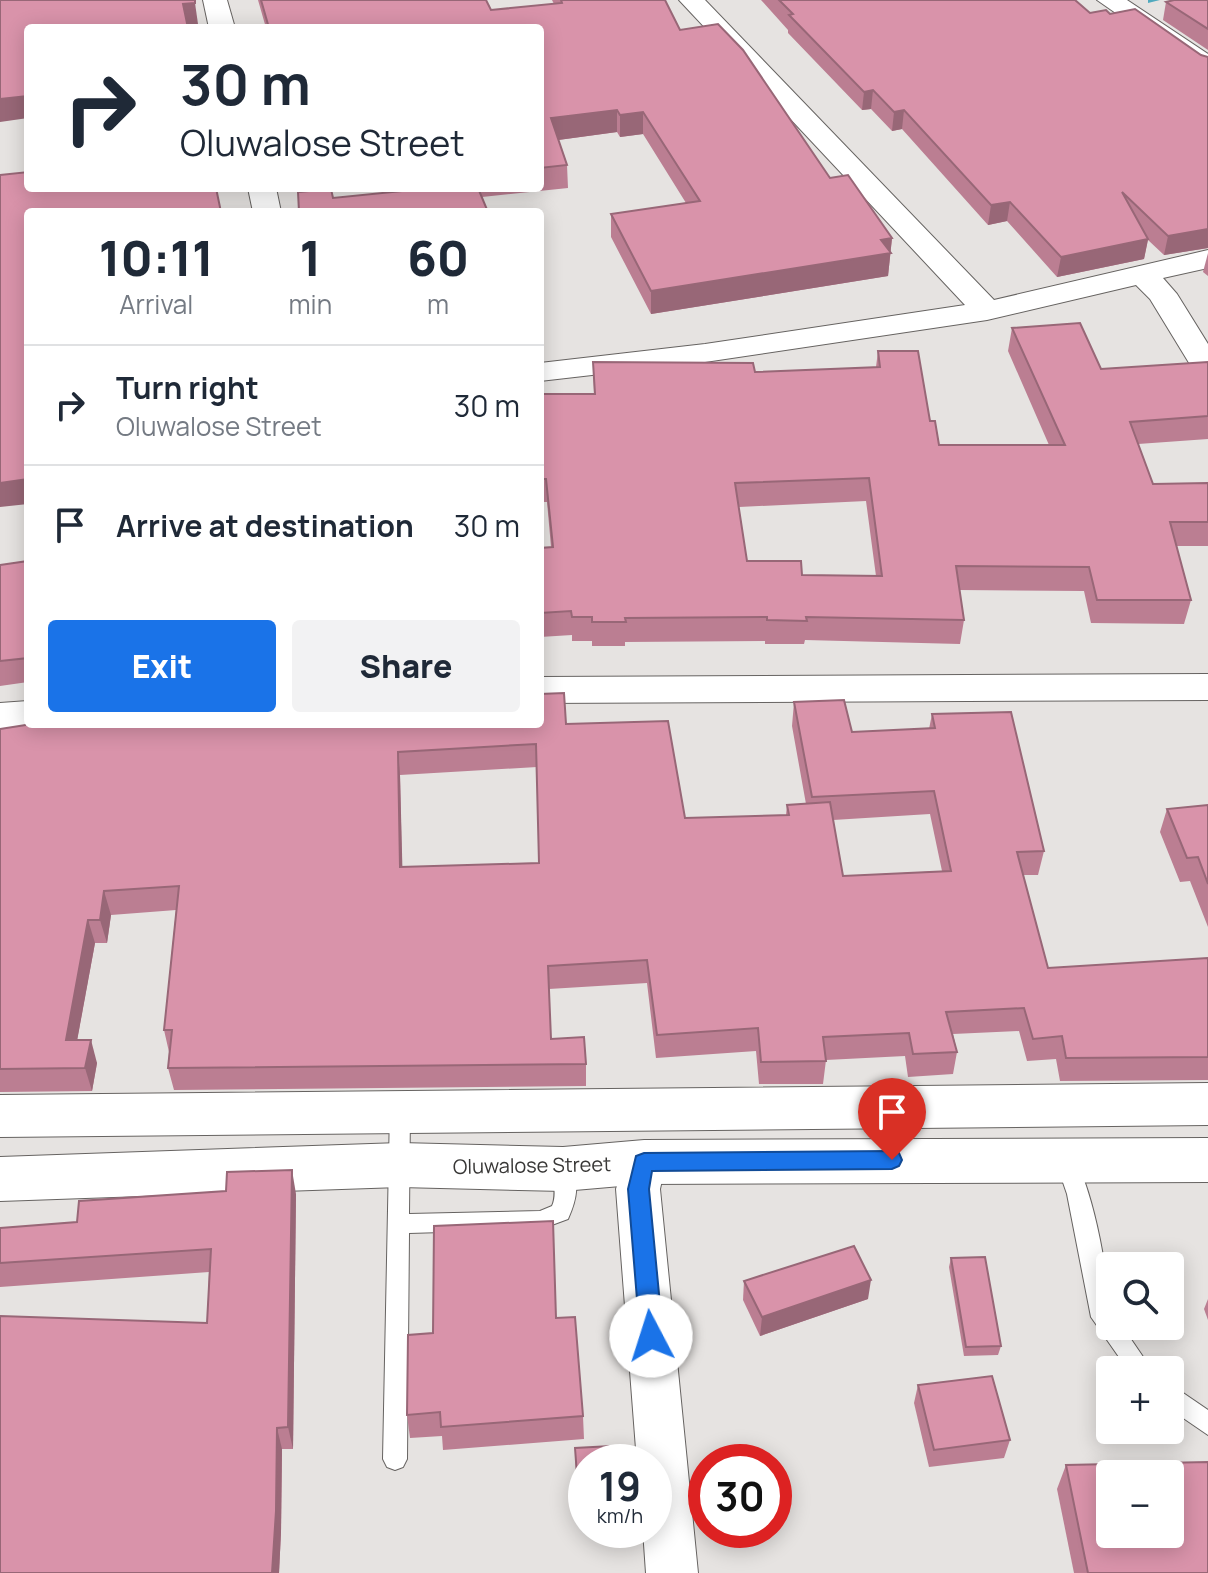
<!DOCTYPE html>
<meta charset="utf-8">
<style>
body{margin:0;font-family:Manrope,sans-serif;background:#f2f2f3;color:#1f2937;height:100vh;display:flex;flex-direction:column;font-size:30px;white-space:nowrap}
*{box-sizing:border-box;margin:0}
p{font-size:26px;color:#747a83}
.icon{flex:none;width:44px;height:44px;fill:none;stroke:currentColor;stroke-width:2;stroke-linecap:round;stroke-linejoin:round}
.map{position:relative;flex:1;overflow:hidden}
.sheet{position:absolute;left:24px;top:208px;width:520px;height:520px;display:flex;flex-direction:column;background:#fff;border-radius:8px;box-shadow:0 4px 20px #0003}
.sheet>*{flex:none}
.top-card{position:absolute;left:24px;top:24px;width:520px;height:168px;border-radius:8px;box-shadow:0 4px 20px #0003;background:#fff;color:#1f2937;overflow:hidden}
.buttons{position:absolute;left:1096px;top:1252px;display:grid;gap:16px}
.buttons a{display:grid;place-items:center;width:88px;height:88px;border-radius:8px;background:#fff;box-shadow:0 4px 20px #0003;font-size:40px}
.speed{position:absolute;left:568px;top:1444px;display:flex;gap:16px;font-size:40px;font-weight:700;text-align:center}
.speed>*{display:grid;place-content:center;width:104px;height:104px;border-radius:50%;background:#fff;box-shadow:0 4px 20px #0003;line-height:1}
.speed small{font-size:20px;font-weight:400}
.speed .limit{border:12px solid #d22;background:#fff;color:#111}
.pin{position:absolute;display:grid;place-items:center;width:68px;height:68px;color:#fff;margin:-82px -34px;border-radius:50% 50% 50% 0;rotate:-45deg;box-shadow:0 0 8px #0007}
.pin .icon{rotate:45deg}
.me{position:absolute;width:88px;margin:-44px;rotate:355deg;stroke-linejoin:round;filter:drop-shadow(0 0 6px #0008)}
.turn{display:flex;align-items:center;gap:28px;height:168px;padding:0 24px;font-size:36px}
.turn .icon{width:104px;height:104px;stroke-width:2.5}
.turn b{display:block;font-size:56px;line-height:68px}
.eta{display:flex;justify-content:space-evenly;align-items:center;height:136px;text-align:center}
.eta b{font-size:48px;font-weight:800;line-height:56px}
.action{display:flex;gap:16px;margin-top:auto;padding:16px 24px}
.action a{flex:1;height:92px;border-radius:8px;background:#1a73e8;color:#fff;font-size:32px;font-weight:800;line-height:92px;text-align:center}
.action a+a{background:#f2f2f3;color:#1f2937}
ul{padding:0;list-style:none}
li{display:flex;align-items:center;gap:24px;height:120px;padding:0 24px;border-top:2px solid #e0e1e3}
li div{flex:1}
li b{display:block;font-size:30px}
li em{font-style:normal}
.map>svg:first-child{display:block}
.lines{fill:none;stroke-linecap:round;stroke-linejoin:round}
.stream{fill:#51a9be;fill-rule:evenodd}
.service-casing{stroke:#666361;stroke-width:2}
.minor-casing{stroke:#666361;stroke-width:2}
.tertiary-casing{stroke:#666361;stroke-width:2}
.service{fill:#fff;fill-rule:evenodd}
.minor{fill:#fff;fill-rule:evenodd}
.tertiary{fill:#fff;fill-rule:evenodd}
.wall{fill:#bb7e92;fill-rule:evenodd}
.shaded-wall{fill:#986777}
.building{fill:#d993aa;stroke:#986777;stroke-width:2;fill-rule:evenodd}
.route{fill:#1a73e8;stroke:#114b97;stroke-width:2}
.labels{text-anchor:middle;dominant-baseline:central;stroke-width:6;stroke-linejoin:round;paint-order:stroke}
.street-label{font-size:20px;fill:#383736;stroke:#fff}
</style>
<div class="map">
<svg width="1208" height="1573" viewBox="0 0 1208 1573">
<rect width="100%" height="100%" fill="#e6e3e1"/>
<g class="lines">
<path class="stream" d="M1148,0H1160L1148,3Z"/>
<g class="service-casing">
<g id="service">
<path d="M400,1101L407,1104L410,1110L409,1214L540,1211L552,1206C559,1191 549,1176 556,1163L563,1160L570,1163C580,1183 577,1199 568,1219L541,1229L409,1233L407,1459L403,1467L395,1470L387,1467L383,1459L390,1110L393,1104Z"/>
<path d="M1067,1153L1074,1156C1095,1198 1110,1279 1110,1326H1122L1152,1370H1128L1091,1317L1067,1194L1056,1162L1060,1156Z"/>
<path d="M1170,1384L1208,1410V1435L1170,1409Z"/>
</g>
</g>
<g class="minor-casing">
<g id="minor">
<path d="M203,0H227L235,28H209Z"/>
<path d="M679,0H705L994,300L1208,250V268L1163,278L1177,294L1208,344V378L1197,376L1150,299L1136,285L987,320L705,362L540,381V363L705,344L965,305Z"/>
<path d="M1097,0H1127L1208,54V74L1199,71Z"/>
<path d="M248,188H276L281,212H253Z"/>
<path d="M1208,674V700L540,703V677Z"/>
<path d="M28,701V724H38L0,729V703Z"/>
<path d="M644,1143L660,1149L666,1162L660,1189L698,1573H646L643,1530H654V1462H637L616,1189L628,1149Z"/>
</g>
</g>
<g class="tertiary-casing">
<g id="tertiary">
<path d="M1208,1083V1125L0,1137V1095Z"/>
<path d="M1208,1138V1182L644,1184L563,1191L400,1187L0,1201V1157L400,1143L563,1147L644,1140Z"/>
</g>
</g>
<use href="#service" class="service"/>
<use href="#minor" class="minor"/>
<use href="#tertiary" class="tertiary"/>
</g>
<g class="wall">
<path d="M258,0H486L491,10L554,4L552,0H665L680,30L830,178L892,238L888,276L651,314L611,237V214L686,203L643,134L620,137L617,132L558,140L567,165L568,188L482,197L333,198L432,188H540V28H266Z"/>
<path d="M761,0H1075L1208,248L1164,255L1148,240L1144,259L1057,277L1007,221L988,225L902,129L892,131L871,109L862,110L788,33V30Z"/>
<path d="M1208,0V50L1163,20L1166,2Z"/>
<path d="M1208,253V276L1203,272Z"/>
<path d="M1012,328L1101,369L1208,362V439L1138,444L1153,484L1208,483V546H1176L1191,600L1184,624L1091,623L1084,591L959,590L964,620L960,644L805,640L804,644H765V641L625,642V646H592V641H572V635L540,637V548L551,547L547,502H540V394H594L593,362L755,372L876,367L878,351L930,421L939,445H1049L1008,351ZM866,501L876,576L802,575L747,561L739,507Z"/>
<path d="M28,561V682L0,686V565Z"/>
<path d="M794,702L852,732L929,729L932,714L1044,851L1038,875H1023L1048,968L1208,958V1080L1060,1081L1056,1059L1027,1061L1019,1031L953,1034L957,1052L953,1074L908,1077L905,1056L826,1060L823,1084H759L756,1051L656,1058L647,983L549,989L551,1039L586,1064V1086L174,1090L168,1068L169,1052L164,1030L176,910L111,915L107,943H95L77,1040L97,1063L92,1091L0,1092V729L32,724H114V726L566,724L685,818L786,815L787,805L806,804L792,726ZM537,767L539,863L402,867L400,775ZM930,814L942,871L843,876L833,820Z"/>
<path d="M1208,805V927L1190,881L1180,882L1160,832L1167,809Z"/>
<path d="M296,1194L293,1449H282L281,1532L279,1573H0L207,1323L209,1272L0,1287V1228L77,1222Z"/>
<path d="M951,1258L1001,1346L998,1355L964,1356L949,1267Z"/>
<path d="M744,1281L868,1299L760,1336L743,1300Z"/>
<path d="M1208,1299V1320L1204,1309Z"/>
<path d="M556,1318L583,1416L584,1439L443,1450L442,1436L410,1438L407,1415L433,1333Z"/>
<path d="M918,1385L1010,1440L1004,1458L929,1467L914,1403Z"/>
<path d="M575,1457L586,1462V1496L578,1497Z"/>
<path d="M1066,1465L1208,1573H1074L1057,1489Z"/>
</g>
<g class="shaded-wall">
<path d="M195,3L198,24L187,26L183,4Z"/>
<path d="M873,90L871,109L862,110L864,92Z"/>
<path d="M28,96V118L0,122V99Z"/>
<path d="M617,110V132L551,141V118Z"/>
<path d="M904,110L902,129L892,131L894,112Z"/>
<path d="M643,112V134L620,137V115Z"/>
<path d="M1010,202L1007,221L988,225L991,205Z"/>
<path d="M1208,229V248L1164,255L1168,236Z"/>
<path d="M892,238L888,276L651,314V291Z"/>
<path d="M1148,239L1144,259L1057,277L1061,257Z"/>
<path d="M28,479V504L0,507V483Z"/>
<path d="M398,752L400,775L403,891L400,867Z"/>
<path d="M104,891L111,915L107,943L100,920Z"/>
<path d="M88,920L95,943L73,1063L66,1040Z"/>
<path d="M91,1040L97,1063L92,1091L85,1068Z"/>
<path d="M292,1170L296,1194L293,1449L288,1427Z"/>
<path d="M871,1280L868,1299L760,1336L762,1317Z"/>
<path d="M277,1428L282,1449L281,1532L279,1573H272Z"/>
</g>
<g class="building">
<path d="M0,0H195V3L183,4L188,28H28V96L0,99Z"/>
<path d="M261,0H486L491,10L562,3L561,0H665L680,30L718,24L743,50L830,178L848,175L892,238L881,240L891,253L651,291L611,214L700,201L643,112L620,115L617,110L551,118L567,165L540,168V28H269Z"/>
<path d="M779,0H1075L1090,13L1106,10L1110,14L1135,9L1201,55L1208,57V229L1168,236L1122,192L1148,239L1061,257L1010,202L991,205L904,110L894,112L873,90L864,92L789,15L793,14Z"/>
<path d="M1174,0H1208V29L1166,2Z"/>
<path d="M28,172V188H216L221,212H28V479L0,483V175Z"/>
<path d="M432,188H478L488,212H299L298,192L331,189L333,198Z"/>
<path d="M1080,323L1101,369L1208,362V416L1130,422L1153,484L1208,483V522H1170L1191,600H1097L1089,567L956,566L964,620L806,617L807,621L767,620V617L625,618L626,622H592V617H572L571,611L540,613V548L553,547L546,479H540V394H595L593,362L753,363L755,372L880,367L878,351H918L930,421H935L939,445H1065L1012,328ZM869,478L882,576L802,575L801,561H747L735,483Z"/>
<path d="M28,561V658L0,661V565Z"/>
<path d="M564,693L566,724L668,721L685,818L789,815L787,805L830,802L843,876L951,871L934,791L812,797L794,702L844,700L852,732L935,728L932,714L1011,712L1044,851L1017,852L1048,968L1208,958V1057L1066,1058L1062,1036L1033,1039L1024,1008L946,1012L957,1052L913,1054L909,1033L823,1037L826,1061L761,1062L758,1028L657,1035L647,960L548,966L551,1039L584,1037L586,1064L168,1068L172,1030H164L179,886L104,891L100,920H88L66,1040H91L85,1068L0,1069V729L32,724H105V726L176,724H540V694ZM536,744L539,863L400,867L398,752Z"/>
<path d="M1208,805V884L1198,857L1187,858L1167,809Z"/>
<path d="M292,1170L288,1427L277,1428L276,1511L272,1573H0V1316L207,1323L211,1249L0,1263V1228L77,1222L79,1201L226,1191L227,1172Z"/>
<path d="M553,1221L556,1318L575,1317L583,1416L441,1427L440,1412L407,1415L408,1335L433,1333L434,1226Z"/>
<path d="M854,1246L871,1280L762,1317L744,1281Z"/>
<path d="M985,1257L1001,1346L966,1347L951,1258Z"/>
<path d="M992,1376L1010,1440L934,1450L918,1385Z"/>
<path d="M611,1446L612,1462H586V1487L578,1488L575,1448Z"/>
<path d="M1208,1462V1573H1088L1066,1465ZM1110,1474H1170V1534H1110Z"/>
</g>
<path class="route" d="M892,1151L899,1153L902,1160L899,1166L892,1169L652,1171L649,1189L663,1336L659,1344L651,1347L643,1344L640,1336L628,1189L636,1156L644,1153Z"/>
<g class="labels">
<g class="street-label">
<text transform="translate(532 1165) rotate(-1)">Oluwalose Street</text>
</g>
</g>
</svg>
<div class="buttons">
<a><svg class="icon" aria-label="search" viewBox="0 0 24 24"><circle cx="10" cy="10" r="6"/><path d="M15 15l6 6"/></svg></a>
<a>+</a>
<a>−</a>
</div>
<div class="speed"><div>19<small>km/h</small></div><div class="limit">30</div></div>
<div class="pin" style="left:892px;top:1160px;background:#d93025"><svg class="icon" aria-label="arrive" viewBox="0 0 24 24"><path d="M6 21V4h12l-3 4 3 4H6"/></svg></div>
<svg class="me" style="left:651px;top:1336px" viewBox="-20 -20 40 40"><circle r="19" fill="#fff"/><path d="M0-13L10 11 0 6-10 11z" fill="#1a73e8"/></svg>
<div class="top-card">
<div class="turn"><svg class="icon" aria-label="right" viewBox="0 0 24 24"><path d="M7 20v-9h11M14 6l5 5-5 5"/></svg><div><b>30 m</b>Oluwalose Street</div></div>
</div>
<section class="sheet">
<div class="eta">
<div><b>10:11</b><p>Arrival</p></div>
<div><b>1</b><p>min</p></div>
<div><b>60</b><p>m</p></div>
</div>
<ul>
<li><svg class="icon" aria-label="right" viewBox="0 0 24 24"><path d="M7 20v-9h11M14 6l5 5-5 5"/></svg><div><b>Turn right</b><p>Oluwalose Street</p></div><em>30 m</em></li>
<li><svg class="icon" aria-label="arrive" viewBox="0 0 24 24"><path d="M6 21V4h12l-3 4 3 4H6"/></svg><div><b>Arrive at destination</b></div><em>30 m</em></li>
</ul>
<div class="action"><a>Exit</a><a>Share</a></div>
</section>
</div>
